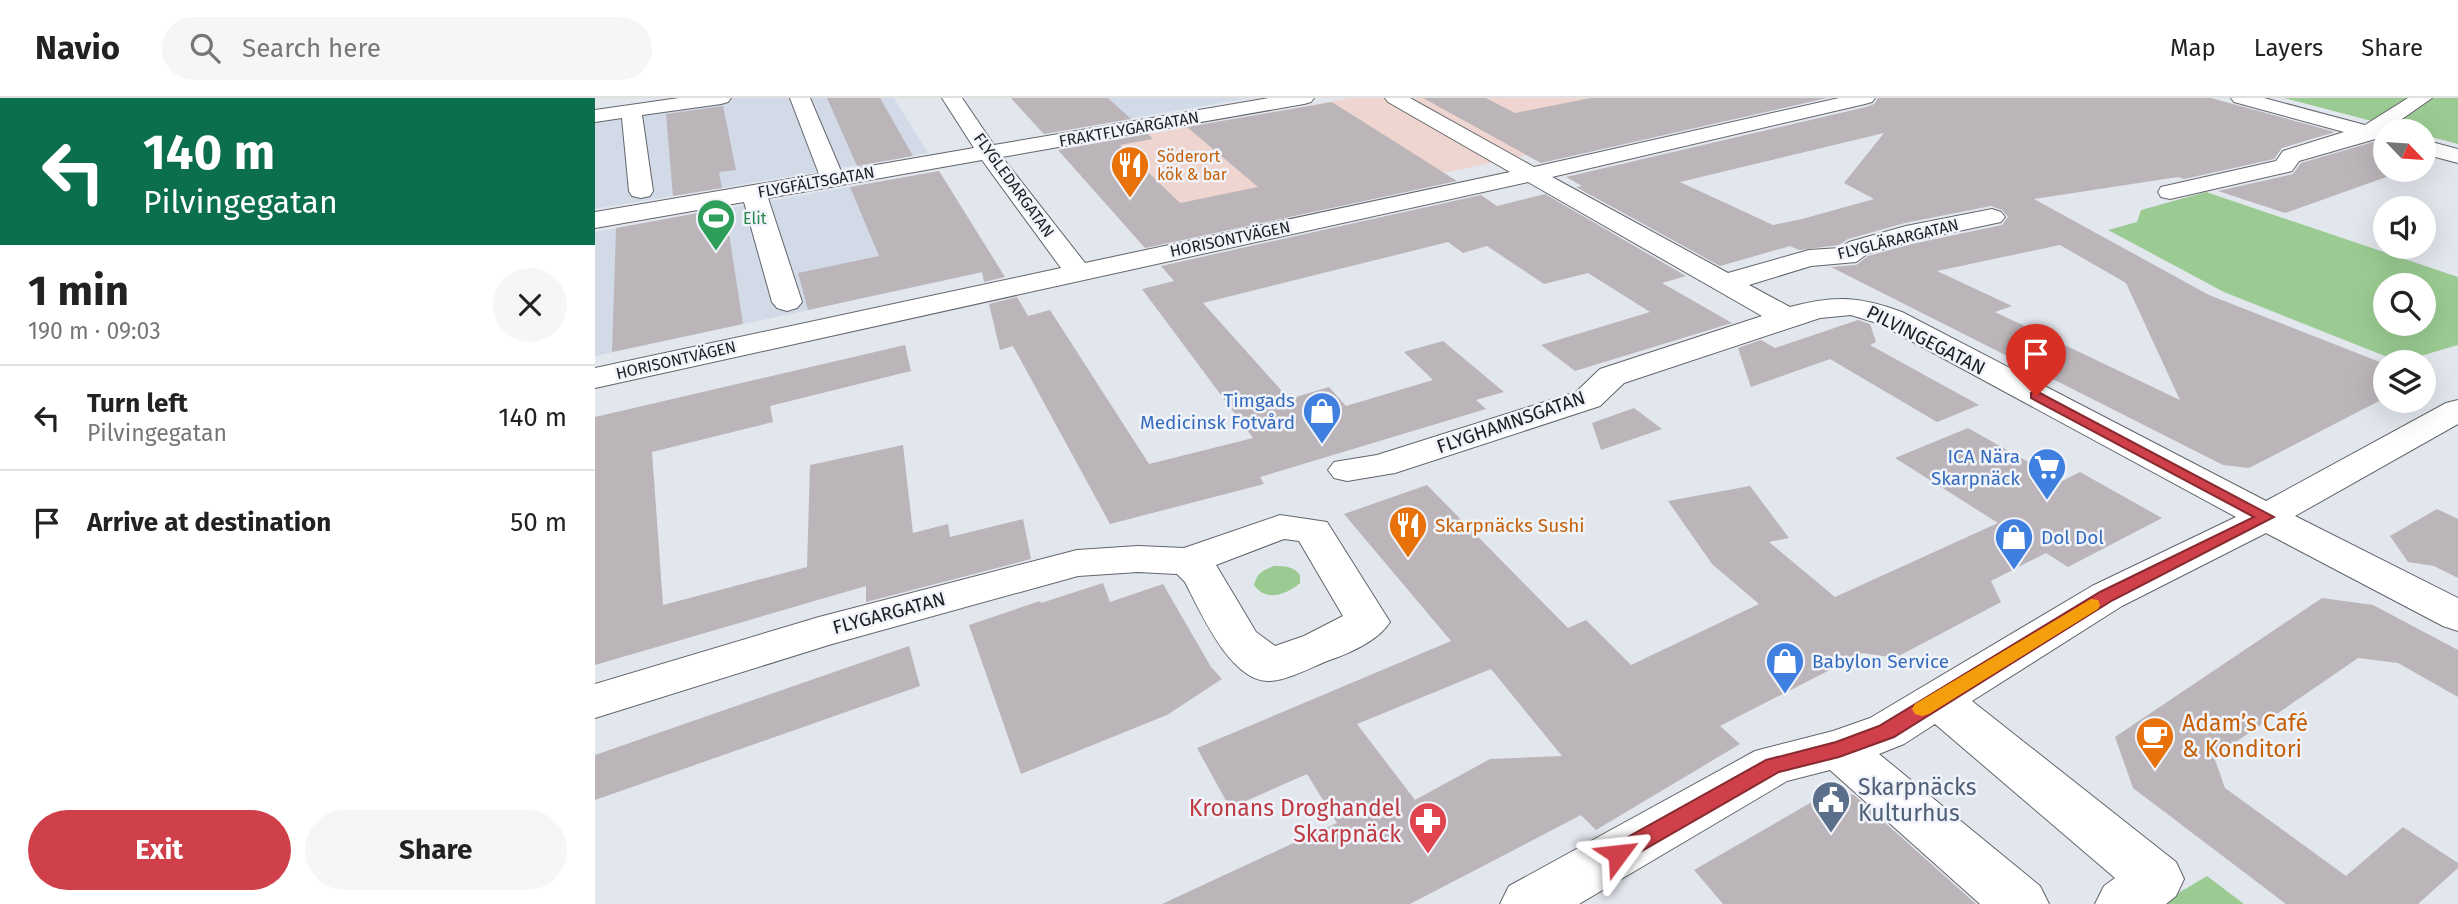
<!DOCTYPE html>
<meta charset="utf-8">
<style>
body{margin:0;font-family:"Fira Sans",sans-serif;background:#f6f6f6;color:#222;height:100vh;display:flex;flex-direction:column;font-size:26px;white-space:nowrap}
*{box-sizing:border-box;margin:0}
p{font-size:23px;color:#767676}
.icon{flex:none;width:38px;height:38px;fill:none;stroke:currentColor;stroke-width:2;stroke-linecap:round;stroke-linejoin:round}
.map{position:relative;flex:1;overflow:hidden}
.side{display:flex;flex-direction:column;background:#fff;width:595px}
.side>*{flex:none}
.top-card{background:#0b6e4f;color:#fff;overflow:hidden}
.needle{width:46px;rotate:115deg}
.buttons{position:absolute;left:1778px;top:21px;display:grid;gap:14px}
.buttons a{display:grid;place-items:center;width:63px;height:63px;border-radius:50%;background:#fff;box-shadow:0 7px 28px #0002;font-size:35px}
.pin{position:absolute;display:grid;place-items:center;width:60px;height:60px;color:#fff;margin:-72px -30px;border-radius:50% 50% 50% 0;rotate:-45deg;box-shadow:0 0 7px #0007}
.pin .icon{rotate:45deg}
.me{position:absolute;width:77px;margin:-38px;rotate:60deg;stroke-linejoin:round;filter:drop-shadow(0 0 5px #0008)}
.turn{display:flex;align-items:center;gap:24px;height:147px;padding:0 28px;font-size:32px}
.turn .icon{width:91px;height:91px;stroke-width:2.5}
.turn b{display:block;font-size:49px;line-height:60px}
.round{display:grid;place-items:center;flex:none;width:74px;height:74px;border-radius:37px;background:#f6f6f6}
.headline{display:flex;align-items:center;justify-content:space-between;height:119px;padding:0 28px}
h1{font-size:42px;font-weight:700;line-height:52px}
.action{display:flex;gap:14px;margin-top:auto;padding:14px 28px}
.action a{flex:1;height:80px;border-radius:42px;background:#d0404a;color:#fff;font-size:28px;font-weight:700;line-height:80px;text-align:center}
.action a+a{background:#f6f6f6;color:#222}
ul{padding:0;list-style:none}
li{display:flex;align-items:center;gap:21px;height:105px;padding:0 28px;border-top:2px solid #e0e0e0}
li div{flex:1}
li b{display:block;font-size:26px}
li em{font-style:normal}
header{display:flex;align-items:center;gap:42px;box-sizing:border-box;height:98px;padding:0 35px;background:#fff;border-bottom:2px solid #e0e0e0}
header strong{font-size:33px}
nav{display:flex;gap:38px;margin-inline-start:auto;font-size:24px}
.search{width:490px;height:63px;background:#f6f6f6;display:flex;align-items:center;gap:18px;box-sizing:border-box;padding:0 24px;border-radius:38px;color:#767676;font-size:26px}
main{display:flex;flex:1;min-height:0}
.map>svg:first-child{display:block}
.commercial{fill:#efd5cf}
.built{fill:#d2d9e7}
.green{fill:#9bcb92;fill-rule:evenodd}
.building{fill:#bbb5ba;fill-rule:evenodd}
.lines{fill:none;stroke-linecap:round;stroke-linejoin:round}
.minor-casing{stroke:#62656b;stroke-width:2}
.minor{fill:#fff;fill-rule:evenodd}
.route{fill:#d0404a;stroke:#872a30;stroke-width:2}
.slow{fill:#f59e0b}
.labels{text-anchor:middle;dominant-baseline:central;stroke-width:5;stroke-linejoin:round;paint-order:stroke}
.far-street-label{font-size:16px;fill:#1e1f22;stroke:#f0f3fa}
.far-food-label{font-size:16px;fill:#c56008;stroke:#f0f3fa;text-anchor:start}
.far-leisure-label{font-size:16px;fill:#27864d;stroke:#f0f3fa;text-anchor:start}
.street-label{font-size:19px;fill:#1e1f22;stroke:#f0f3fa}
.shop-label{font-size:19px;fill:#366cbe;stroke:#f0f3fa;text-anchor:end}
.food-label{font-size:19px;fill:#c56008;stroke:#f0f3fa;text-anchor:start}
.near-food-label{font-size:23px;fill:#c56008;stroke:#f0f3fa;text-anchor:start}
.near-service-label{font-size:23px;fill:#4e5e75;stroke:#f0f3fa;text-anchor:start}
.near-health-label{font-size:23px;fill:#be3a42;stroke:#f0f3fa;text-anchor:end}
</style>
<header>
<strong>Navio</strong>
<div class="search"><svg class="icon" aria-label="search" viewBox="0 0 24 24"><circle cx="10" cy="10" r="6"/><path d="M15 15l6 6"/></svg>Search here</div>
<nav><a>Map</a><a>Layers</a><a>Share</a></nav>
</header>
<main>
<section class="side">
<div class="top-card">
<div class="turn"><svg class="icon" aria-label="left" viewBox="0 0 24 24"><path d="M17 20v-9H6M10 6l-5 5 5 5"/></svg><div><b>140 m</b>Pilvingegatan</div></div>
</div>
<div class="headline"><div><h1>1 min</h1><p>190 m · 09:03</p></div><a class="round"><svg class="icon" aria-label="close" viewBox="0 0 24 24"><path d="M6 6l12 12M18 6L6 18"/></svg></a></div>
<ul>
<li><svg class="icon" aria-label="left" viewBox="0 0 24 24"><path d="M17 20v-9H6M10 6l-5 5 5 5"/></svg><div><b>Turn left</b><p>Pilvingegatan</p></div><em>140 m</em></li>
<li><svg class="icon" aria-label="arrive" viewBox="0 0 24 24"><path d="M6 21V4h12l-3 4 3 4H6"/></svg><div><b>Arrive at destination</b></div><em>50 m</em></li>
</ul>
<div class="action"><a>Exit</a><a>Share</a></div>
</section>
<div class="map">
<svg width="1863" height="806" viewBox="0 0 1863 806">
<rect width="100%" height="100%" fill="#e2e6ed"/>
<path class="commercial" d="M757,0H1196L542,141L464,52Z"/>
<g class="built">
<path d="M109,0H299L333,55L0,111V15Z"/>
<path d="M416,0H656L447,35Z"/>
<path d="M344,73L404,171L0,258V134Z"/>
</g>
<g class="green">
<path d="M1689,0H1863V46L1829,37V33H1815Z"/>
<path d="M1611,94L1863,179V247L1805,264L1629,194L1513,132L1542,124L1546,112ZM1790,187H1829V226H1790Z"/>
<path d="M679,468C690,468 698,468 705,477V485C691,497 671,504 659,487C662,475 668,472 679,468Z"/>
<path d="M1612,778L1649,806H1565Z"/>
</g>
<g class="building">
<path d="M232,0H285L318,58L262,68Z"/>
<path d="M416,0H513L536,21L449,36Z"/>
<path d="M828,0H891L920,15L996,0H1232L946,65Z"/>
<path d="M1283,0H1616L1740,34L1687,50L1679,61L1589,81L1583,79L1439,101L1614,197L1790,266V300L1654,370L1628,367L1236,169L1261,167L1273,158L1317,146L1407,127L1413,119L1407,112L1396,108L1310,125L1253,141L1244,147L1204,152L1195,148L1125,168L981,89L987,88L971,79L1271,9L1279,6ZM1289,35L1249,85L1279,101L1207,121L1178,127L1085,84ZM1465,147L1531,185L1585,302L1400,214L1417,208L1342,173Z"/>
<path d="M737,4L862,83L550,150L463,52L553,36L558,41L525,47L585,105L663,89L592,29Z"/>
<path d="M128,8L141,72L124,74L127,90L78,98L71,16Z"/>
<path d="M1778,44L1790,48V72H1811L1690,115L1623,93L1698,76L1706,65Z"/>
<path d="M344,73L410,179L389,184L387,174L213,212L203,175L284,158L255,89Z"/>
<path d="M950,96L1091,178L1067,185L1137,225L980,273L946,247L1055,214L993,175L949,186L892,148L868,155L853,144L608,205L694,301L734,289L751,308L838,282L809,254L848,243L909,294L881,302L891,311L665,379L669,386L515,426L418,248L405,252L394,206L422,199L433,218L455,212L554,366L658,340L547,191L579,183L566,168L886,97L902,108Z"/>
<path d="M130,110L148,226L17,254L21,130Z"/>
<path d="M1263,222L1275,226L1281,244L1275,247L1384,307L1342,324L1235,261L1156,289L1143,250L1166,242L1180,250Z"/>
<path d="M310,247L316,273L175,308L178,324L57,354L68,507L212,469L215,367L308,347L318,435L353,426L355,439L428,421L436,461L271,504V488L0,567V319Z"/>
<path d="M1039,310L1067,331L1006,352L997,325Z"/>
<path d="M1373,330L1467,383L1485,374L1567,420L1473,469L1451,455L1396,483L1406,504L1300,560L1268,555L1125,628L1145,646L1001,732L986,717L815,806H567L742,725L712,676L635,710L602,650L856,543L749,416L832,387L973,530L991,522L1036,567L1164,506L1117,466L1073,403L1155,388L1194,440L1174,444L1240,499L1403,425L1300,360ZM896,571L967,658L895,661L820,702L762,626Z"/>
<path d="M1842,411L1863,421V480L1839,468L1813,464L1795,438Z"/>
<path d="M508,485L515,504L568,486L616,569L627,581L572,617L426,676L374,527L445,503L446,505Z"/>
<path d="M1727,500L1778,507L1863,552V599L1803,565L1763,560L1619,659L1630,690L1751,778L1808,729L1863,765V770L1823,806H1691L1538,690L1520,639Z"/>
<path d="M314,548L325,588L0,702V657Z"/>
<path d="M1236,693L1259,697L1381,806H1128L1099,772Z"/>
</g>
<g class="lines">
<g class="minor-casing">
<g id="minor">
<path d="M84,0H136L133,4L126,6L47,17L58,93L55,98L46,100L37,98L34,93L27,20L0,24V12Z"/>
<path d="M195,0H215L246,73L379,50L347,0H367L399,47L674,0H719L716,4L709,6L407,59L490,165L915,74L793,4L790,0H815L939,69L1244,0H1280L1277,4L1270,6L957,79L1133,175L1214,152L1245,150L1254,144L1311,128L1397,111L1406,114L1410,119L1406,124L1316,143L1272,156L1261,164L1216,168L1154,187L1195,209C1239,197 1264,198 1307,214L1671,403L1851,305L1863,302V326L1700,418L1863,500V533L1848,528L1671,435L1527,508L1377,603L1581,764L1589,781L1581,798L1571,806H1500L1509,788L1520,780L1340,626L1309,646L1284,656L1445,788L1454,806H1385L1235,672L1192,683L984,806H905L914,788L1160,653L1238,633L1275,620L1497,488L1641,419L1285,226L1256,217L1225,220L1029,285L1005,308L800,375L752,383L739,380L733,372L739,364L782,357L981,294L1005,271L1167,218L933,84L0,290V270L466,170L387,62L173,100L207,204L202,210L192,213L182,210L177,204L149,104L0,130V114L224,76Z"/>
<path d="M1636,0H1669L1770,27L1813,0H1837L1787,35L1784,40L1704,63L1697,73L1575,101L1566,99L1563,94L1566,89L1681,63L1688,53L1749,34L1639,4Z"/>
<path d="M1829,42L1863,51V65L1829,56Z"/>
<path d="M685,417L732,424L795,524C783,543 753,556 732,563C715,570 693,582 675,583C636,585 605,513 590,484L582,476L543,474L483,478L237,546L0,620V586L224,519L482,452L543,448L589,450ZM689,441L704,443L748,518L709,538L680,548L661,534L621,467Z"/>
</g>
</g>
<use href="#minor" class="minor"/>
</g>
<path class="route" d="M1441,293L1679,419L1518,502L1299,639L1244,659L1184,674L1031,762L1023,765L1015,762L1011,756L1015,749L1171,662L1241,644L1284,628L1505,494L1659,419L1436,300V295Z"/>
<path class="slow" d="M1496,501L1503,502L1505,507L1503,511L1334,616L1327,618L1320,616L1317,611L1320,606Z"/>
<defs>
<g id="restaurant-pin" transform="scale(2.0125)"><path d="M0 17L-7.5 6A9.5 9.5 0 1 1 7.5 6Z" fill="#e8710a" stroke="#f0f3fa"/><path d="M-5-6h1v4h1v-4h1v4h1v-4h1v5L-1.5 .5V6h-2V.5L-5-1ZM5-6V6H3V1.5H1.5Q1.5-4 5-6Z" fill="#fff"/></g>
<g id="stadium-pin" transform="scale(2.0125)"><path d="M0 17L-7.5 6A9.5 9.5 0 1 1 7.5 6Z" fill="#2e9e5b" stroke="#f0f3fa"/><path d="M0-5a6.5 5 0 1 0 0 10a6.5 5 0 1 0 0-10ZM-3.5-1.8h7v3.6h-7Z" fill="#fff"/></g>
<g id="shop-pin" transform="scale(2.0125)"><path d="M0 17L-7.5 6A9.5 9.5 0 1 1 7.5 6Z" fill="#3f7fe0" stroke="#f0f3fa"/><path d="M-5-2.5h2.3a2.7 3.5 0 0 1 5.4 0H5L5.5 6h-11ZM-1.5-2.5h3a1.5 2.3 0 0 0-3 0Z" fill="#fff"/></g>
<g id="supermarket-pin" transform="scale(2.0125)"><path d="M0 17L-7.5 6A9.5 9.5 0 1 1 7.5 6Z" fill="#3f7fe0" stroke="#f0f3fa"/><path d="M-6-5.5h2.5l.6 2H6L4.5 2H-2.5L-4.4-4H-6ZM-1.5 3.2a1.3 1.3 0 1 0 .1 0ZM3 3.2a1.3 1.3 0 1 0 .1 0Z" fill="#fff"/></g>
<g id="cafe-pin" transform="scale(2.0125)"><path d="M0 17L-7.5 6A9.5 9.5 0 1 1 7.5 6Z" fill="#e8710a" stroke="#f0f3fa"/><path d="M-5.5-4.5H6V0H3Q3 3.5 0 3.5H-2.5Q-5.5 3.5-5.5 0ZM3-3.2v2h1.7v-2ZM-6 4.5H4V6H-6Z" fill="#fff"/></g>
<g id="civic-pin" transform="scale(2.0125)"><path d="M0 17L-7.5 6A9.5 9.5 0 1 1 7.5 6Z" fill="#5c6f8a" stroke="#f0f3fa"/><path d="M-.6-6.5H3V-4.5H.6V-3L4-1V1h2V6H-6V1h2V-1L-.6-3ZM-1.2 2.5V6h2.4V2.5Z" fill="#fff"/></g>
<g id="pharmacy-pin" transform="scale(2.0125)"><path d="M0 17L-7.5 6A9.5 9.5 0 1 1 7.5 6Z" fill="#e0444e" stroke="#f0f3fa"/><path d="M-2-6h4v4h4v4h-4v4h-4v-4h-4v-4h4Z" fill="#fff"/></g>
</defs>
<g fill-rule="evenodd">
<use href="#restaurant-pin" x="535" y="67"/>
<use href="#stadium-pin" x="121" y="120"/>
<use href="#shop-pin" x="727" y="313"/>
<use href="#supermarket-pin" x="1452" y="369"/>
<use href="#restaurant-pin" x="813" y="427"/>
<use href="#shop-pin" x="1419" y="439"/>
<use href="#shop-pin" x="1190" y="563"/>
<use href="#cafe-pin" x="1560" y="638"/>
<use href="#civic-pin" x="1236" y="702"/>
<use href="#pharmacy-pin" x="833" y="723"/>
</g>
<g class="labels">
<g class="far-street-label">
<text transform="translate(534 31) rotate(-10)">FRAKTFLYGARGATAN</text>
<text transform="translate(221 84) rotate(-10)">FLYGFÄLTSGATAN</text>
<text transform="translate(419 87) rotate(54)">FLYGLEDARGATAN</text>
<text transform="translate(635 141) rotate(-12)">HORISONTVÄGEN</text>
<text transform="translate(1303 141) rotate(-14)">FLYGLÄRARGATAN</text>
<text transform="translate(81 262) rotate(-13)">HORISONTVÄGEN</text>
</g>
<g class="far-food-label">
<text x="562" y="58">Söderort<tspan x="562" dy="18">kök &amp; bar</tspan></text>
</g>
<g class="far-leisure-label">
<text x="148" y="120">Elit</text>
</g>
<g class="street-label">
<text transform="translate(1331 242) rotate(27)">PILVINGEGATAN</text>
<text transform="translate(916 324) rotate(-19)">FLYGHAMNSGATAN</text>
<text transform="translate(294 515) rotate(-15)">FLYGARGATAN</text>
</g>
<g class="shop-label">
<text x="700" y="302">Timgads<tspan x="700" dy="22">Medicinsk Fotvård</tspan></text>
<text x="1425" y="358">ICA Nära<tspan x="1425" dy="22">Skarpnäck</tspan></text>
<text x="1446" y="439" text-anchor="start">Dol Dol</text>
<text x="1217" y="563" text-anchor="start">Babylon Service</text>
</g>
<g class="food-label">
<text x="840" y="427">Skarpnäcks Sushi</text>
</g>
<g class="near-food-label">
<text x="1587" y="625">Adam’s Café<tspan x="1587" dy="26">&amp; Konditori</tspan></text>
</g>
<g class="near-service-label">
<text x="1263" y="689">Skarpnäcks<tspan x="1263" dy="26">Kulturhus</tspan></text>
</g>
<g class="near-health-label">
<text x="806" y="710">Kronans Droghandel<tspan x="806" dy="26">Skarpnäck</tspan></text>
</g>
</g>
</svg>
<div class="buttons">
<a><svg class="needle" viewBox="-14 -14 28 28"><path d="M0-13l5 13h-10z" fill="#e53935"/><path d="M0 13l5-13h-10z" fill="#767676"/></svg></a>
<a><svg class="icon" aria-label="sound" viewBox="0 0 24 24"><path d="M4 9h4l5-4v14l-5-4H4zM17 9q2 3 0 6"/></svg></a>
<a><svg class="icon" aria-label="search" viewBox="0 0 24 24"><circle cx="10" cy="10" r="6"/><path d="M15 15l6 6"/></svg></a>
<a><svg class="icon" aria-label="layers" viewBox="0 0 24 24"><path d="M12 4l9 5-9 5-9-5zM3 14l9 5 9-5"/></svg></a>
</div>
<div class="pin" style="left:1441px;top:298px;background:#d93025"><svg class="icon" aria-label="arrive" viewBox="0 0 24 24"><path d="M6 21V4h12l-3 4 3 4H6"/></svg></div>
<svg class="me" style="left:1023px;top:756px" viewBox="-20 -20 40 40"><path d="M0-17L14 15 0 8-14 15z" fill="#d0404a" stroke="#fff" stroke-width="4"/></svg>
</div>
</main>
